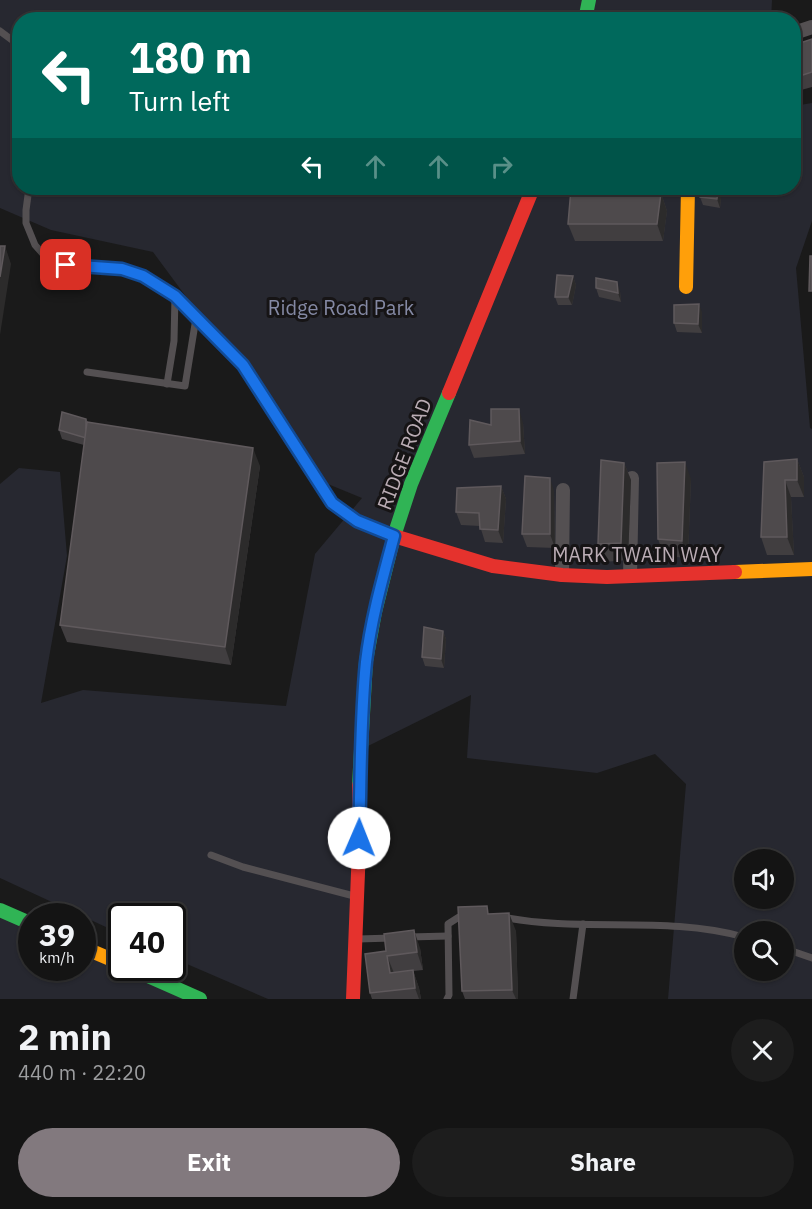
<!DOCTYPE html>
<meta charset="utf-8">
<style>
body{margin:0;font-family:"IBM Plex Sans",sans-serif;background:#1d1d1d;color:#f1f3f6;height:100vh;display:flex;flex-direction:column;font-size:22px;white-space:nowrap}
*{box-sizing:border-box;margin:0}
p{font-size:20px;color:#9d9ea0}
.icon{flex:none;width:33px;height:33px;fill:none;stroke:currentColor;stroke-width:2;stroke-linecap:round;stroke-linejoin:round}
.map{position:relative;height:999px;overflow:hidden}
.sheet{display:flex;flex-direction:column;background:#141414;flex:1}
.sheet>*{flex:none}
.top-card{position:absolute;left:12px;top:12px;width:789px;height:183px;border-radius:24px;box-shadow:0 2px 4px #0004,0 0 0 2px #333334;background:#00695c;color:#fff;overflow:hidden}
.controls{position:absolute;left:734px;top:849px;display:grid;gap:12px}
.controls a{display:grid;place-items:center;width:60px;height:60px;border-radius:50%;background:#141414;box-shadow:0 2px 4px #0004,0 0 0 2px #333334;font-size:30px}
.speed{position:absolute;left:18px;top:903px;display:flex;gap:12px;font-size:30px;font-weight:700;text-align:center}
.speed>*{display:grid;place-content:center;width:78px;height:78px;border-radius:50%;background:#141414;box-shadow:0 2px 4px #0004,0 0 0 2px #333334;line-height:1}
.speed small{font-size:15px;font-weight:400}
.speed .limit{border:3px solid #111;border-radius:9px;background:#fff;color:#111}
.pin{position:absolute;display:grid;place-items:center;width:51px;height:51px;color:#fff;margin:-26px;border-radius:12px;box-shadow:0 3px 9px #0006}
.me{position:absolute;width:66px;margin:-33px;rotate:1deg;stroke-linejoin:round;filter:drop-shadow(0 0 4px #0008)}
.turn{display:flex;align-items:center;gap:21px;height:126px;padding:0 18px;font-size:27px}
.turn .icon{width:78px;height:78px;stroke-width:2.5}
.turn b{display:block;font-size:42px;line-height:51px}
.lanes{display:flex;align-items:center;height:57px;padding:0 18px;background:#0003;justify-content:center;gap:30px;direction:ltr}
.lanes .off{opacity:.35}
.round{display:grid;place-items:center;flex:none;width:63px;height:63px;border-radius:32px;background:#1d1d1d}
.summary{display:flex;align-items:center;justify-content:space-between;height:102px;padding:0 18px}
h1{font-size:36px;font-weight:700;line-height:45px}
.cta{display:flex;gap:12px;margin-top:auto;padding:12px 18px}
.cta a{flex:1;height:69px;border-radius:36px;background:#82797e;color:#fff;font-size:24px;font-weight:700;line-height:69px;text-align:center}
.cta a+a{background:#1d1d1d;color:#f1f3f6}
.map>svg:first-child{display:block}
.green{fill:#272830;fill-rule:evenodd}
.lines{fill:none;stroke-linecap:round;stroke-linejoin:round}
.lane{stroke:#545052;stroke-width:7}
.street{stroke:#545052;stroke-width:14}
.fast{stroke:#30b455;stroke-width:14}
.slow{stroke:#ff9f0a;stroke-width:14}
.jam{stroke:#e5322d;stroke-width:14}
.wall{fill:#413e40}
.shaded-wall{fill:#2c2b2b}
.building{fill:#4e4a4c;stroke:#5f595c;stroke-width:1.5}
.route-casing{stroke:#114b97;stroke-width:15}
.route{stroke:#1a73e8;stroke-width:10}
.labels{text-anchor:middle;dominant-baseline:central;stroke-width:6;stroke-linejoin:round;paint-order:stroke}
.park-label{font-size:20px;fill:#8489a4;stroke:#161415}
.street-label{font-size:20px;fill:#baacb4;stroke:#161415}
</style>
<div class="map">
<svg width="812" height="999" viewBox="0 0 812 999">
<rect width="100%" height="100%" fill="#1a1a1a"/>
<g class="green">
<path d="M0,0H772L771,20H20V188H794V106L812,103V221L796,268L810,428L812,429V999H668L686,784L655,754L597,773L467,758L471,695L364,748L350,999H268L173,958L172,916H122L121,934L0,878V484L19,468L60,472L67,556L41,703L83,690L286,706L315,554L362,498L323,482L153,252L51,230L0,208ZM744,860H783V898H744ZM744,932H783V970H744Z"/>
<path d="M0,910L31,924L32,968H82L83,947L200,999H0Z"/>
</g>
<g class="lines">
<g class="lane">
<path d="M0,31L20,46"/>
<path d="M29,188L26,210V223L35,245L43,254L54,261L66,265L122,269L143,276L175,296L243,365L332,503L357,521L392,535"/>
<path d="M87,372L185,386L196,318"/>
<path d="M167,384L174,341L175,296"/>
<path d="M211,855L243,867L354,896"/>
<path d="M502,917C582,933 666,915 744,937"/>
<path d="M409,937L448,936"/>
<path d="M358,939L392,938"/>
<path d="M783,948L812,958"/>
<path d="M447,999L449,995L448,924L459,917H467"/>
<path d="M573,999L583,924"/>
</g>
<g class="street">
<path d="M794,33L812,27"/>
<path d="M562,575L563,490"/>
<path d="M630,576L632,478"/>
</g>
<g class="fast">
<path d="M585,20L589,0"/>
<path d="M359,785L366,661L375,612L394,536L411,484L449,393"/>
<path d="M0,910L32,924"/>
<path d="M130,968L200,999"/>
</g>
<g class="slow">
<path d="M686,287L688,188"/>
<path d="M735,572L812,569"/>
<path d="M82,947L122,964"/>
</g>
<g class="jam">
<path d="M449,393L533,188"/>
<path d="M394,536L493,566L562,575L607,577L735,572"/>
<path d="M353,999L360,822L359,785"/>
</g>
</g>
<g class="wall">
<path d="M812,39V87L794,92V45Z"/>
<path d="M661,193L667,211L663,241H575L568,224Z"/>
<path d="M700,197L721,198L720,208L703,205Z"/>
<path d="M573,276L576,285L572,305H558L555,297Z"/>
<path d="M596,288L620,291L621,302L599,297Z"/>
<path d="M702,312V333L677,332L674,323Z"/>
<path d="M86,419L88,422L260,466L231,665L67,642L60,625L84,445L62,439L59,430Z"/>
<path d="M523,423L525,454L474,458L469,445L491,425Z"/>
<path d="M797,459L804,477V497H791L794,555H767L761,537L764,462Z"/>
<path d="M624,463L631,480L628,560L604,562L598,544Z"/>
<path d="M691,479L688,558L664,556L658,539Z"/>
<path d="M501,486L506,499L503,543L485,542L480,526L461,525L456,512Z"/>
<path d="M554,491L555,548L527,547L522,534Z"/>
<path d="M443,631L446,639L444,668L425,666L422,657Z"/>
<path d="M490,914L516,931L518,999H465L462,991Z"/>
<path d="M420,948L423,970L413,971L419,988L421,999H372L370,993L365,954Z"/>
</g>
<g class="shaded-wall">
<path d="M718,189L721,198L720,208L717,199Z"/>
<path d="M661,193L667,211L663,241L657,224Z"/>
<path d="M5,246L11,264L0,335V277Z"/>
<path d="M573,276L576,285L572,305L568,297Z"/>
<path d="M617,282L620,291L621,302L618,293Z"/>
<path d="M699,304L702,312V333L698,324Z"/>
<path d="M519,409L523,423L525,454L520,441Z"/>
<path d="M253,448L260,466L231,665L225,647Z"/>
<path d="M797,459L804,477V497L797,480Z"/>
<path d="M685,462L691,479L688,558L682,541Z"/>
<path d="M624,463L631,480L628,560L621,543Z"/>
<path d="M550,478L554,491L555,548L550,534Z"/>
<path d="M785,480L791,497L794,555L787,537Z"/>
<path d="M501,486L506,499L503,543L498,530Z"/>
<path d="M443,631L446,639L444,668L441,659Z"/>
<path d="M509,913L516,931L518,999H516L512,990Z"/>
<path d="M414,930L420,948L423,970L417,952Z"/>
<path d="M387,956L394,973L396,991L390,973Z"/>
<path d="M413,970L419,988L421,999H419L415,988Z"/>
</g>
<g class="building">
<path d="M812,39V72L794,78V45Z"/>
<path d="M699,188H710L718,189L717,199L700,197Z"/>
<path d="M571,189L661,193L657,224H568Z"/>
<path d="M0,246H5L0,277Z"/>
<path d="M810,256H812V291H809Z"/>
<path d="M557,275L573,276L568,297H555Z"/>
<path d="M596,278L617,282L618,293L596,288Z"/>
<path d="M699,304L698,324L674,323V305Z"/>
<path d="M491,409H519L520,441L469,445L470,420L491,425Z"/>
<path d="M62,412L86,419V438L59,430Z"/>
<path d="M87,422L253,448L225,647L60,625Z"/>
<path d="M797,459V480H785L787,537H761L764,462Z"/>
<path d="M601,460L624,463L621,543L598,544Z"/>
<path d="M685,462L682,541L658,539L657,463Z"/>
<path d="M525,476L550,478V534H522Z"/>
<path d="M501,486L498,530L480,529L479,513L456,512L457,488Z"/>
<path d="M424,627L443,631L441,659L422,657Z"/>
<path d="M487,906L488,914L509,913L512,990L462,991L458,907Z"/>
<path d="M414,930L417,952L387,956L390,973L413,970L415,988L370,993L365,954L386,951L384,934Z"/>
</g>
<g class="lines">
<g class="route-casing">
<path id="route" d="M66,265L122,269L143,276L175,296L243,365L332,503L357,521L394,536C383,577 371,619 366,662C360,720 361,779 359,838"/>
</g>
<use href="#route" class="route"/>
</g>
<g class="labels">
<g class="park-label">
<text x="341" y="307">Ridge Road Park</text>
</g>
<g class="street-label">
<text transform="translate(404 454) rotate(-69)">RIDGE ROAD</text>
<text x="637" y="554">MARK TWAIN WAY</text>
</g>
</g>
</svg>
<div class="controls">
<a><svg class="icon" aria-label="sound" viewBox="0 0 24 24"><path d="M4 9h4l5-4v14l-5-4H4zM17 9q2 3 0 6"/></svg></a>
<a><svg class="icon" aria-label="search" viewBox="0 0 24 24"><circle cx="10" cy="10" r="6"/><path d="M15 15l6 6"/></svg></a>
</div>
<div class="speed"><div>39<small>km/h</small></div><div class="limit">40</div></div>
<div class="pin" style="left:66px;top:265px;background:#d93025"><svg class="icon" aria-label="arrive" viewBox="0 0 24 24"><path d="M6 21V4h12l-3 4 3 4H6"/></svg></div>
<svg class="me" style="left:359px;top:838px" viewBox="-20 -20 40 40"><circle r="19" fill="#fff"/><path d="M0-13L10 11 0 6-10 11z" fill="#1a73e8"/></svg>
<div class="top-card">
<div class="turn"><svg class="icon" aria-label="left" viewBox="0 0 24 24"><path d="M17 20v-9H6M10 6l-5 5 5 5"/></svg><div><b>180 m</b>Turn left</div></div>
<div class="lanes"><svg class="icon" aria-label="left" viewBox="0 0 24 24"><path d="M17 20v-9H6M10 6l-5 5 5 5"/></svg><svg class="icon off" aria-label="ahead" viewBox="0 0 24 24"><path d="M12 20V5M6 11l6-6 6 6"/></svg><svg class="icon off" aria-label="ahead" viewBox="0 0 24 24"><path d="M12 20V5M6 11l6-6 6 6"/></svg><svg class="icon off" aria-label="right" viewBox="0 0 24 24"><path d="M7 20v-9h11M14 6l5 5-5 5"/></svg></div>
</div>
</div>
<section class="sheet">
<div class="summary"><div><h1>2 min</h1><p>440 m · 22:20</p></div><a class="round"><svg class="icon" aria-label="close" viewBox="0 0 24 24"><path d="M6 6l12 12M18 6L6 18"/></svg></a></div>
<div class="cta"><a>Exit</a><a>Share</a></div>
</section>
